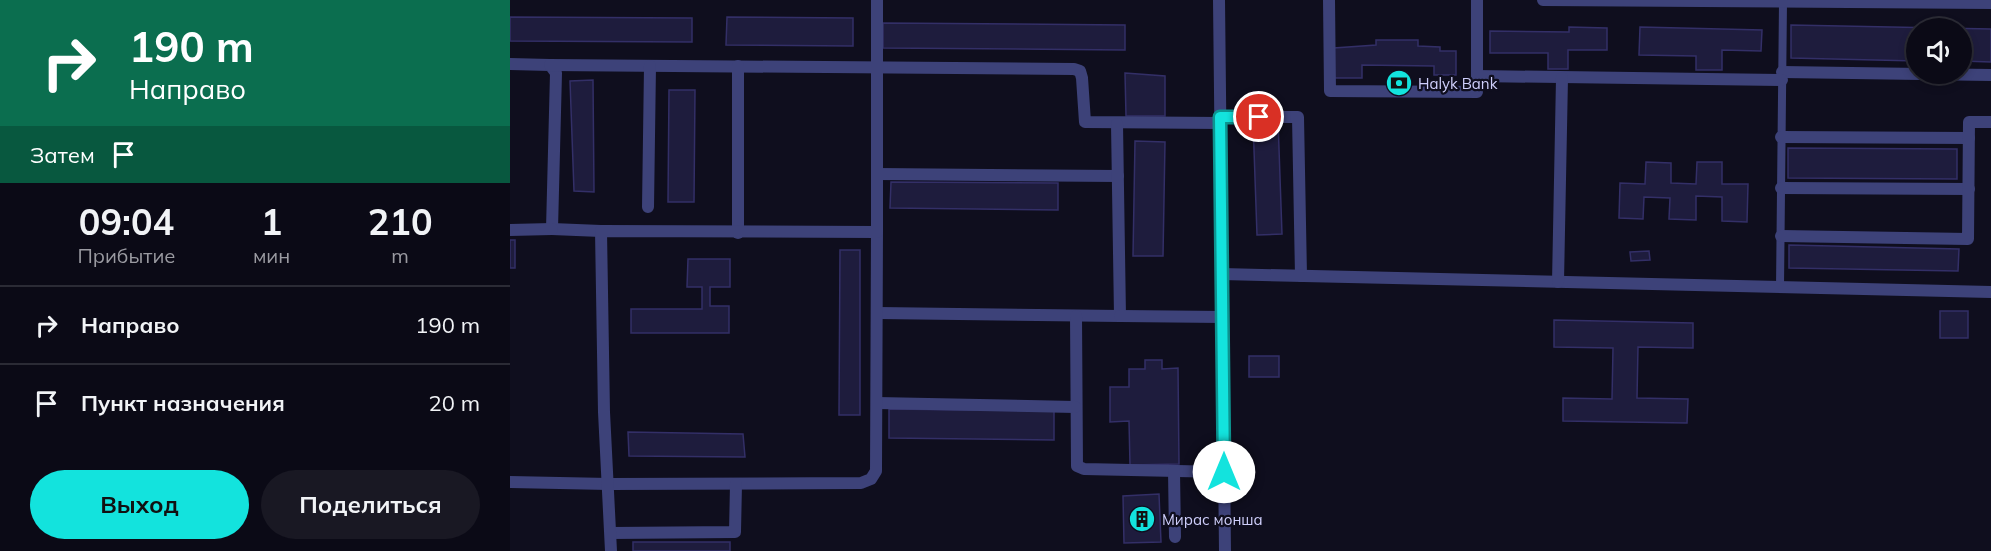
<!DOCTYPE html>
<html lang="ru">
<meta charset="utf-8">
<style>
body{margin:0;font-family:Mulish,sans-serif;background:#191823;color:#f1f3f6;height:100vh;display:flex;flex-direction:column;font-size:22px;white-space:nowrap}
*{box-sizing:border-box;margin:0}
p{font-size:20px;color:#9a9aa1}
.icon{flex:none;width:33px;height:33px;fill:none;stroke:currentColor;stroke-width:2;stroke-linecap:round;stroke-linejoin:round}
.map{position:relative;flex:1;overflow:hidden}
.sheet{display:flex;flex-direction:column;background:#0b0a16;width:510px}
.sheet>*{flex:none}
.guide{background:#0b6e4f;color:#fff;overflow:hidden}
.fabs{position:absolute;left:1396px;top:18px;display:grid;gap:12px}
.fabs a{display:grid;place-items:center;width:66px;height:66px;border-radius:50%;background:#0b0a16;box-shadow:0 3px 9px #0003,0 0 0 2px #2b2b35;font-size:30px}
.pin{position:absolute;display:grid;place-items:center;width:51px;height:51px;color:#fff;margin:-26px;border:3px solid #fff;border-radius:50%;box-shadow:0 2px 6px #0007}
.me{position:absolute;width:66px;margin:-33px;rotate:0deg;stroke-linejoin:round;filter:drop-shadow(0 0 4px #0008)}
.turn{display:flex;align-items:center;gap:21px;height:126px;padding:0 30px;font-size:27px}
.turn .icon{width:78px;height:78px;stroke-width:2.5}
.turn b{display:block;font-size:42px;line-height:51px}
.then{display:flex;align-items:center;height:57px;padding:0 30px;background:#0003;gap:12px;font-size:22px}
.eta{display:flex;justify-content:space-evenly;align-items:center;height:102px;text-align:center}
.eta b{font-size:36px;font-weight:700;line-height:42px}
.action{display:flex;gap:12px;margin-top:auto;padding:12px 30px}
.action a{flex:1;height:69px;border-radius:36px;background:#13e3dd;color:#111;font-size:24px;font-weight:700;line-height:69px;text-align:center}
.action a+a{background:#191823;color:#f1f3f6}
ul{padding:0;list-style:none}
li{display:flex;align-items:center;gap:18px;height:78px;padding:0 30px;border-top:2px solid #2b2b35}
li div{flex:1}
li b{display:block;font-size:22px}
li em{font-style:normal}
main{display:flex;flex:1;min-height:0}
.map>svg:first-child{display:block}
.building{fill:#1e1c3d;stroke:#332f67;stroke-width:1.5}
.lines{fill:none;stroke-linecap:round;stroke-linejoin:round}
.service{stroke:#3d4279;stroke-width:8}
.minor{stroke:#3d4279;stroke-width:12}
.tertiary{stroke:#3d4279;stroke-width:12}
.route-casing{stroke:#0c9490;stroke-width:15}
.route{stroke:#13e3dd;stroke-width:10}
.labels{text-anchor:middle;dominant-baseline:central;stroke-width:4.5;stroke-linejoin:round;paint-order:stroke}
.poi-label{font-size:15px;fill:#cfcffb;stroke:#0f0e1e;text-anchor:start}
</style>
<main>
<section class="sheet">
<div class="guide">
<div class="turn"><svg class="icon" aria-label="right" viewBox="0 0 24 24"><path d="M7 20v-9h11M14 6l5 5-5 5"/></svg><div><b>190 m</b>Направо</div></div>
<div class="then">Затем<svg class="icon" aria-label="arrive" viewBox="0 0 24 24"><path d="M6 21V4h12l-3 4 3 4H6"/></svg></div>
</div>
<div class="eta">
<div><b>09:04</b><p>Прибытие</p></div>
<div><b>1</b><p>мин</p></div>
<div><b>210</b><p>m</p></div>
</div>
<ul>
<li><svg class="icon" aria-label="right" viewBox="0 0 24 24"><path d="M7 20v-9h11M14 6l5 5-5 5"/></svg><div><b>Направо</b></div><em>190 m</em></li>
<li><svg class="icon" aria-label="arrive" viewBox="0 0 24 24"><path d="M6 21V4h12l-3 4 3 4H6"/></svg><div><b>Пункт назначения</b></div><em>20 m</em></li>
</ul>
<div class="action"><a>Выход</a><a>Поделиться</a></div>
</section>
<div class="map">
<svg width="1481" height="551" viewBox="0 0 1481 551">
<rect width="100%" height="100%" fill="#0f0e1e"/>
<g class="building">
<path d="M0,17L182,18V42L0,41Z"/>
<path d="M217,17L343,18V46L216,45Z"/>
<path d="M373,23L615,25V50L373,48Z"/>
<path d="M1281,25L1481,29V62L1452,61V28H1407V61L1281,58Z"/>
<path d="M1059,27L1097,28V50H1058V69H1038V53H980V31L1059,32Z"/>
<path d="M1130,27L1252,30L1251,51L1212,50V70H1186V56L1129,55Z"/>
<path d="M866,40H908V46L930,47V51H946V75H924V66L852,65V78H823L824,48L866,45Z"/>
<path d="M615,73L655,76V116H616Z"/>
<path d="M83,80L84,192L64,191L60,81Z"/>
<path d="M159,90H185L184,202H158Z"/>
<path d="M768,120L772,234L747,235L743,121Z"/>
<path d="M625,141L655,142L653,256H623Z"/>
<path d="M1278,148L1447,149V179L1278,178Z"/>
<path d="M1136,162L1161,163V183L1186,184L1187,162H1212V184H1238L1237,222L1212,221V197L1186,196V220L1159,219L1160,198L1134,197L1133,219L1109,218L1110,183L1135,184Z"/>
<path d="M381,182L548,183V210L380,208Z"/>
<rect x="0" y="240" width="5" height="28"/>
<path d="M1279,245L1449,249L1448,271L1279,268Z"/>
<path d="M330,250H350V415H329Z"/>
<path d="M1139,251L1140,260L1121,261L1120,252Z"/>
<path d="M178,259H220V287H200V306H219V333H121V309H192V287H177Z"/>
<rect x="1430" y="311" width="28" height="27"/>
<path d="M1044,320L1183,323V348L1128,347L1127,398L1178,399L1177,423L1053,421V398L1102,399L1103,348L1044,347Z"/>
<rect x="739" y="356" width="30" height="21"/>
<path d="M635,360H652V369L668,368L669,464L620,465L619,421L600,422V387H619V369H635Z"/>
<path d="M379,409L544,411V440L379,438Z"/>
<path d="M118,432L233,434L235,457L119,456Z"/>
<path d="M649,494L651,542L614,543L613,496Z"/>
<rect x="123" y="542" width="97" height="9"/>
</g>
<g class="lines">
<path class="service" d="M1270,287L1273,2"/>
<g class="minor">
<path d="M819,0L820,91L967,92V0"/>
<path d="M1033,0L1481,3"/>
<path d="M0,64L40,65L46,73L42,229L91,231"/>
<path d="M40,65L564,69L570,71L572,78L575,122L711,123"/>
<path d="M228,66V233"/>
<path d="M1272,72L1481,75"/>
<path d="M967,76L1272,80"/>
<path d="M710,117H788L791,276"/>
<path d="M1271,137L1459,138"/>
<path d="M368,174L608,176"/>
<path d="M1271,188L1459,189"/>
<path d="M138,207L140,66"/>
<path d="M0,230L42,229"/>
<path d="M1271,236L1458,239L1459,122H1481"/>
<path d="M712,274L1481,292"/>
<path d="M1048,282L1052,78"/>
<path d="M368,313L610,316L607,124"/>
<path d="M566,316L567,466L574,469L714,472"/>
<path d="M610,316L713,317"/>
<path d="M367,403L565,407"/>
<path d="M664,471L665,537"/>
<path d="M0,482L99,484L351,483L361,479L366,471L367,232"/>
<path d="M101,533L225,532L226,484"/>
<path d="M101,551L94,412L91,231L367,232V0"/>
</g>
<path class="tertiary" d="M709,0L715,551"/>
</g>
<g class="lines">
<g class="route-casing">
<path id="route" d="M714,472L710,117H749"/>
</g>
<use href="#route" class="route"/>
</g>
<defs>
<g id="bank-disc" transform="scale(1.35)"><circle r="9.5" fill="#13e3dd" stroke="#0f0e1e"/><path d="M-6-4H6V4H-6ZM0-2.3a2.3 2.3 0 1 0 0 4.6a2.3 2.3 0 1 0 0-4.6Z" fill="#111"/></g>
<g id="building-disc" transform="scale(1.35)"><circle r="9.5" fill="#13e3dd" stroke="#0f0e1e"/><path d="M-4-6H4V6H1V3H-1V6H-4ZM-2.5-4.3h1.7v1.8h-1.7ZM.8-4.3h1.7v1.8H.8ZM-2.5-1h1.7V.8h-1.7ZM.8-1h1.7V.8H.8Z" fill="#111"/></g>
</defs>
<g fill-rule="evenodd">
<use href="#bank-disc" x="889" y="83"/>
<use href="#building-disc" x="632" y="519"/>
</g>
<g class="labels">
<g class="poi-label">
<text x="908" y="83">Halyk Bank</text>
<text x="652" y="519">Мирас монша</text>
</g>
</g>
</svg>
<div class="fabs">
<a><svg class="icon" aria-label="sound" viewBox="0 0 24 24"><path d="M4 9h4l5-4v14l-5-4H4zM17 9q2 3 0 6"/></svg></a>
</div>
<div class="pin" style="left:749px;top:117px;background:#d93025"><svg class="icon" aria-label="arrive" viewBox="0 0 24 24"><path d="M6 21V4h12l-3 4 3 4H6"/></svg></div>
<svg class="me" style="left:714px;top:472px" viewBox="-20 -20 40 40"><circle r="19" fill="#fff"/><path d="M0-13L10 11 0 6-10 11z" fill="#13e3dd"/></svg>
</div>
</main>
